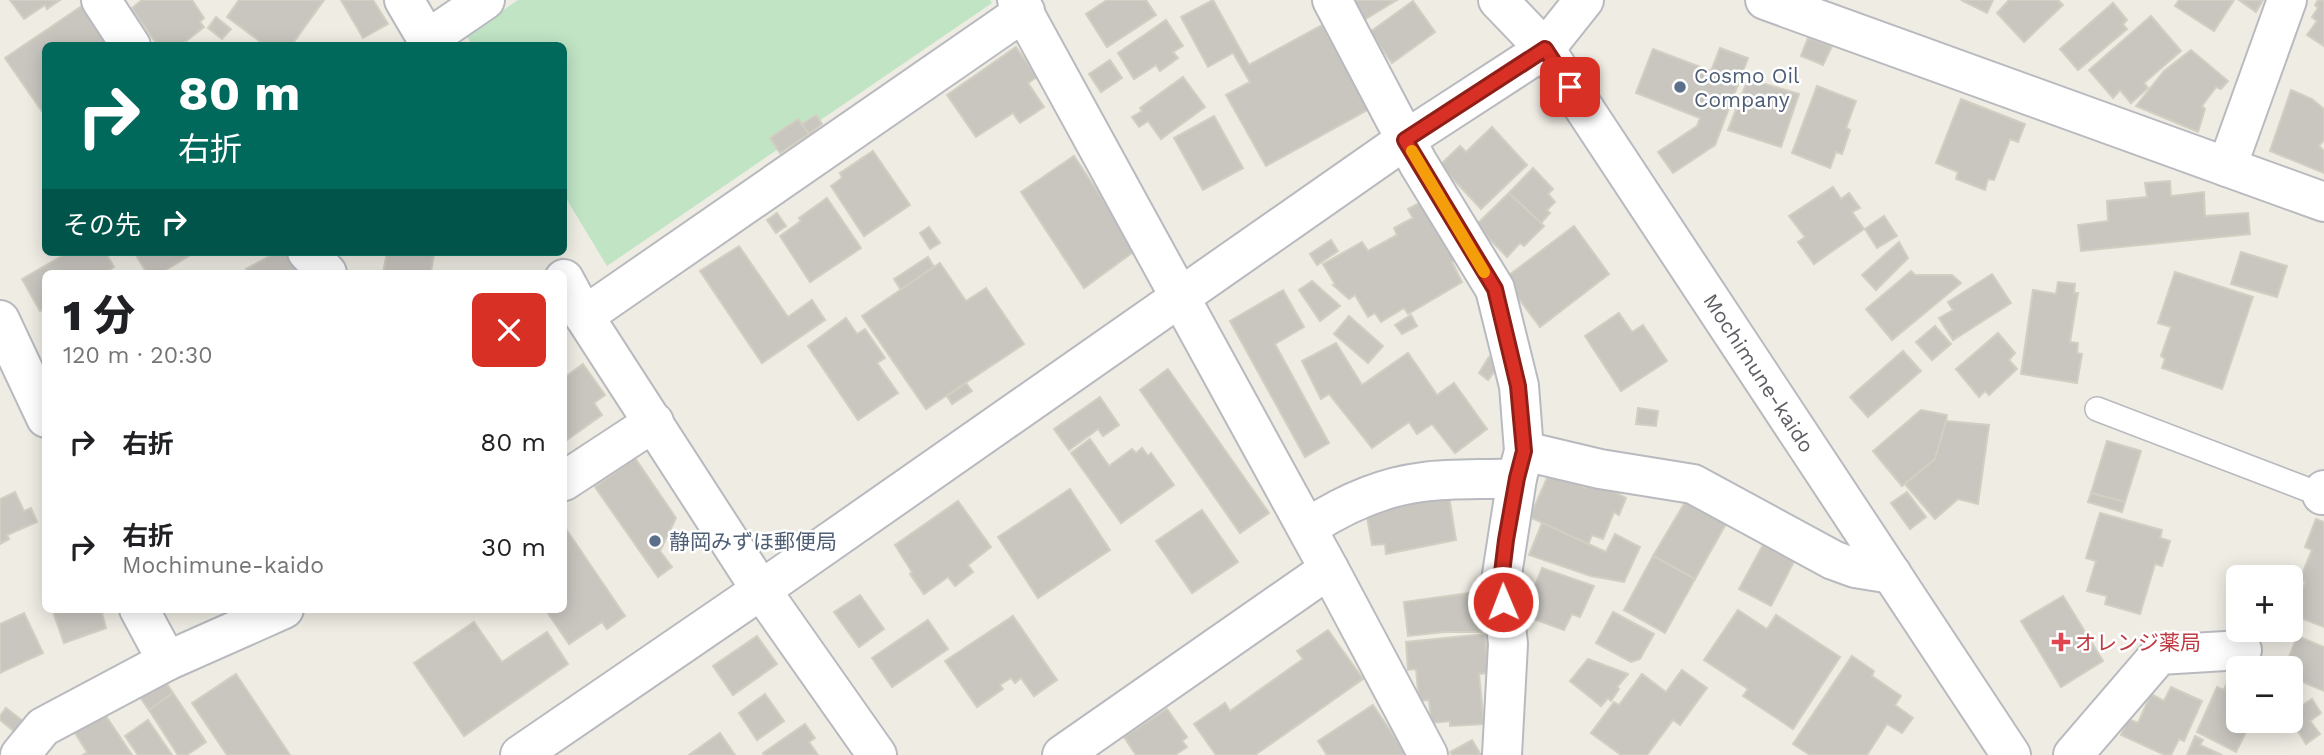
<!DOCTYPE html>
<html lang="ja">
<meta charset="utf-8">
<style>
body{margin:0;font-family:"Work Sans","Noto Sans JP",sans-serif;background:#f6f6f6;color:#202124;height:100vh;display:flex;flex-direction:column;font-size:26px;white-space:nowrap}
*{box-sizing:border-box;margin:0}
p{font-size:23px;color:#757577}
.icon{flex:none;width:38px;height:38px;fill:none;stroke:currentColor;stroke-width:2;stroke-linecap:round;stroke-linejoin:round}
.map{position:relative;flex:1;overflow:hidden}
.drawer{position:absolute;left:42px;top:270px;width:525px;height:343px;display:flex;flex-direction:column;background:#fff;border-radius:10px;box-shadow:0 4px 18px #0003}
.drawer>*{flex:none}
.banner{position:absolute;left:42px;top:42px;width:525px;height:214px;border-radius:10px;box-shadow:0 4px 18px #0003;background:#00695c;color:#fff;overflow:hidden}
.controls{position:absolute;left:2226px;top:565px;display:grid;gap:14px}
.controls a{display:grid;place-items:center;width:77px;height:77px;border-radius:10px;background:#fff;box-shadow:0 4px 18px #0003;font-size:35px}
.pin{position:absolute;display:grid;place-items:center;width:60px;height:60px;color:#fff;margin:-30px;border-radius:14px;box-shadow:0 4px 10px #0006}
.me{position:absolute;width:77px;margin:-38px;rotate:359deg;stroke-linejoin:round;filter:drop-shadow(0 0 5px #0008)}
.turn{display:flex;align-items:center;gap:24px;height:147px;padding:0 21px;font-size:32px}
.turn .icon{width:91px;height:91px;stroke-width:2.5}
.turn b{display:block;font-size:49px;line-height:60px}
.then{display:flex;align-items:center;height:66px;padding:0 21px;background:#0003;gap:14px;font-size:26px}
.round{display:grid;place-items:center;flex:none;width:74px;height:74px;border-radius:10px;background:#f6f6f6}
.overview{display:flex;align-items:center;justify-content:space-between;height:119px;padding:0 21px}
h1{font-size:42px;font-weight:800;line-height:52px}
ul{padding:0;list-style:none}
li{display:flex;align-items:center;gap:21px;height:105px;padding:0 21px}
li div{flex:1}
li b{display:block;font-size:26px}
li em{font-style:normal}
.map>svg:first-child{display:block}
.green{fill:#c1e4c5}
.building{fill:#c9c6c0;stroke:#d2cfc2;stroke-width:2}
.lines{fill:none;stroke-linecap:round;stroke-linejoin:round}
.service-casing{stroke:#b9babf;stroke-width:26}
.minor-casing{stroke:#b9babf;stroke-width:42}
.tertiary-casing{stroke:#b9babf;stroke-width:42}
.service{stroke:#fff;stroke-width:23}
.minor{stroke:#fff;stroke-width:38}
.tertiary{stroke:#fff;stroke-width:38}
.route-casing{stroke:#8d1f18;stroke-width:18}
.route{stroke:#d93025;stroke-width:12}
.slow{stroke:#f59e0b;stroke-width:12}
.service-dot{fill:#5c6f8a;stroke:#fff;stroke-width:2.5}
.health-dot{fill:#e0444e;stroke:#fff;stroke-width:2.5}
.labels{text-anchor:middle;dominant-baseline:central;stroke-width:5;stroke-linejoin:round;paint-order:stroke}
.service-label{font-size:21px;fill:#4e5e75;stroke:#fff;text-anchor:start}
.street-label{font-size:21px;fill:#5c5e63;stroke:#fff}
.health-label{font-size:21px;fill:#be3a42;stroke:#fff;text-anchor:start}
</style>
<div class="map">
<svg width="2324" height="755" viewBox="0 0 2324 755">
<rect width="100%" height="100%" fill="#eeece3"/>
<path class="green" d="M518,0H990L992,3L607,266L564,195V46L472,45L466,35Z"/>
<g class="building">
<path d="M10,0H60L47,9L45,5L24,19Z"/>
<path d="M142,0H192L204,18L200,22L204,27L180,46H167L165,43L158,46L132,8Z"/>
<path d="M239,0H324L291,46H266L227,17Z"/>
<path d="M341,0H373L388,24L363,38Z"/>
<path d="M1107,0H1146L1156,15L1107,47L1086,14Z"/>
<path d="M1213,0L1249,65L1322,25L1369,109L1266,166L1226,95L1250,82L1233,53L1208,67L1181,17Z"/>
<path d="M1351,0H1397L1362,21Z"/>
<path d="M1961,0H1993L1987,13Z"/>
<path d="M2009,0H2058L2063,5L2024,42L1997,13Z"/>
<path d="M2179,0H2234L2214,31L2175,6Z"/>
<path d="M2239,0H2263L2256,12Z"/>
<path d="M2318,0H2324V46L2307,35L2317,21L2312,17L2318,8L2315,5Z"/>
<path d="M1413,1L1435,32L1392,63L1370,32Z"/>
<path d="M2113,3L2127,20L2123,24L2127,29L2078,70L2060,49Z"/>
<path d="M82,6L109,46H46V117L5,58Z"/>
<path d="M2151,16L2181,51L2144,83L2148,88L2131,103L2120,90L2113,98L2089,70Z"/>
<path d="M216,17L231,29L222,39L208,28Z"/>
<path d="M1166,20L1183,46L1173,52L1178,58L1160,71L1156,65L1134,79L1118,53Z"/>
<path d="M1808,38L1832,46L1823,65L1801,56Z"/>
<path d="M1016,47L1037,77L1028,83L1044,107L1020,123L1013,113L976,137L947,95Z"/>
<path d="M1720,48L1748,58L1715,145L1673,173L1658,152L1697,126L1700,118L1636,93L1653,49L1711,71Z"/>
<path d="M2191,50L2228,81L2221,89L2216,87L2202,106L2205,109L2198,132L2136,106L2164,71Z"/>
<path d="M1110,60L1122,78L1101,92L1089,74Z"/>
<path d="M1183,77L1205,107L1161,139L1148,121L1139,127L1132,117L1142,111L1140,108Z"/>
<path d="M1748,79L1799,94L1781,147L1728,130Z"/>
<path d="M1817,86L1856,101L1846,128L1850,130L1842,154L1836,152L1830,168L1792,153Z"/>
<path d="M2291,90L2312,99L2324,109V140L2319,146L2324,151V173L2270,151Z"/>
<path d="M1961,99L2025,124L2018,142L2010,139L1994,180L1988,179L1985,190L1956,179L1958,172L1936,163Z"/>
<path d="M816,115L822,124L809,134L802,124Z"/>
<path d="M1214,116L1243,168L1203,190L1174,138Z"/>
<path d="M798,119L809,134L780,153L770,138Z"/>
<path d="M1492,127L1527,165L1481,209L1440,165L1460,146L1466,152Z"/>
<path d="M873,151L910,205L864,236L831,186L842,178L840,173Z"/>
<path d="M1074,156L1136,250L1084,288L1021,192Z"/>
<path d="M1533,168L1553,189L1548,194L1555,202L1547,210L1550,213L1541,223L1509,193Z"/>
<path d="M2170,181L2171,196L2204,192L2205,216L2248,213L2250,234L2081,251L2078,225L2108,221L2107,201L2147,197L2145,183Z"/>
<path d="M1833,187L1841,199L1849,193L1860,208L1852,212L1864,229L1814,264L1798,242L1805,237L1789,216Z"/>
<path d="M1509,193L1544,226L1524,246L1520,243L1507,257L1476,225Z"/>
<path d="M827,198L861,248L810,282L780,236L801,221L799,218Z"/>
<path d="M1423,201L1457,259L1452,262L1462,282L1408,314L1404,308L1381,322L1375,313L1368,317L1355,295L1349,299L1333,285L1335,284L1323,264L1362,242L1368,251L1397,235L1394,228L1413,218L1408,209Z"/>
<path d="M777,213L786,226L776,233L767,220Z"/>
<path d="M1884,216L1897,236L1877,248L1865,229Z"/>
<path d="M1574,226L1609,274L1540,327L1504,279Z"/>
<path d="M929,227L940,243L930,249L920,233Z"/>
<path d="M1331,240L1338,251L1317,265L1310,254Z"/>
<path d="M1899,242L1908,258L1876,290L1862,275Z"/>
<path d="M739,246L788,317L812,300L825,320L762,363L700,271Z"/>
<path d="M69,252H105L114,267L105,273H46V307L40,311L22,279Z"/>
<path d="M134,252H195L161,273H147Z"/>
<path d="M277,252H286L298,273H248L246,269Z"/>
<path d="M387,252H434L431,273H383Z"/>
<path d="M2241,252L2287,266L2277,297L2231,284Z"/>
<path d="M928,257L934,267L901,290L894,279Z"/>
<path d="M940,263L966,301L986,288L1024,344L926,409L862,316Z"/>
<path d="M1911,271L1915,275H1952L1961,283L1892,340L1866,309Z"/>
<path d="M2175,272L2253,297L2222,389L2162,368L2165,359L2161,356L2171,327L2158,323Z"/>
<path d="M1992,274L2011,303L1953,340L1939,318L1953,310L1948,302Z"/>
<path d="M1312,281L1340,306L1320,321L1299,290Z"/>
<path d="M2058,282L2075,284L2074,293H2078L2070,342L2078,343L2077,353L2082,354L2077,383L2021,374L2033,290L2056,294Z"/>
<path d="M1283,290L1304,327L1275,344L1329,443L1305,457L1230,321Z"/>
<path d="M1619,313L1632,332L1643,325L1667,361L1621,391L1585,336Z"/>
<path d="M1411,315L1417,326L1402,334L1395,325Z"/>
<path d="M1349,316L1383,346L1368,363L1334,334Z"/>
<path d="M846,318L857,334L865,329L885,358L877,363L898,393L858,420L808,346Z"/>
<path d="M1935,326L1951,344L1932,360L1916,342Z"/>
<path d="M1998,333L2015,353L2009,360L2017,369L1989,395L1985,391L1979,397L1956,369Z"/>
<path d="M1336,343L1362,385L1408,353L1437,395L1454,383L1487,429L1455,453L1432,424L1417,434L1409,422L1372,448L1329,394L1321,399L1302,361Z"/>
<path d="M1903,351L1921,371L1868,417L1850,397Z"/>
<path d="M1489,357L1500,364L1488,380L1479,373Z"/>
<path d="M583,364L605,395L594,403L602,415L564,442V378Z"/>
<path d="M1168,369L1269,513L1240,533L1140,390Z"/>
<path d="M966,383L972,391L952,404L947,396Z"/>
<path d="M1100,397L1119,425L1103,436L1098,429L1069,450L1054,429Z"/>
<path d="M1638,408L1658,411L1656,426L1636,424Z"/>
<path d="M1921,410L1947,415L1946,421L1935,459L1902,486L1873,451Z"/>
<path d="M1946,421L1989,425L1978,504L1958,499L1935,519L1905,484L1935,459Z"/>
<path d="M1090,439L1109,466L1132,449L1136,453L1142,448L1148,456L1151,453L1174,485L1121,523L1071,453Z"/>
<path d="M2107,441L2141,451L2125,502L2091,493Z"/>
<path d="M635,458L676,518L660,551L672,567L658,577L595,487Z"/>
<path d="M1550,471L1586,488L1591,480L1626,498L1619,515L1614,512L1603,539L1592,535L1588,545L1530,517Z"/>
<path d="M1070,489L1110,550L1038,598L998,537Z"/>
<path d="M1448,490L1456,540L1386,554L1385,544L1372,545L1365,506Z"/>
<path d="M15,492L24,511L31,508L37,522L7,535L9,539L0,544V499Z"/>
<path d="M1907,492L1926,517L1910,529L1891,503Z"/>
<path d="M2091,493L2125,502L2122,512L2088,502Z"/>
<path d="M1687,499L1727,522L1695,579L1653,556Z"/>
<path d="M958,501L991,547L968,565L973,572L955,586L948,577L924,594L910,574L912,572L895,545Z"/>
<path d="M1202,510L1238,562L1192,593L1156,541Z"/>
<path d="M2100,513L2162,530L2160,538L2170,541L2162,566L2155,564L2140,614L2105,604L2107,596L2087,591L2096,561L2086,558Z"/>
<path d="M2316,519L2324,522V627L2293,615L2305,582L2300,579L2312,550L2305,547Z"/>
<path d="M1542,523L1606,552L1615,534L1640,547L1624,582L1591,576L1529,555Z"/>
<path d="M564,526L625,616L607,629L602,622L569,644L545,609H564Z"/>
<path d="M1770,532L1801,548L1771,606L1739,589Z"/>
<path d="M1653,556L1695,579L1665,633L1624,610Z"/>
<path d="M1542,568L1594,586L1580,617L1572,614L1564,630L1523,615Z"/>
<path d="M1491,590V632H1445L1408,636L1404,602Z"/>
<path d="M860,595L884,629L859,647L834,612Z"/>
<path d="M2063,596L2103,661L2061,687L2021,621Z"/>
<path d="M52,609H112L102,613L106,628L64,643Z"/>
<path d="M1738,610L1767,629L1776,615L1840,657L1793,729L1743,696L1748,689L1704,660Z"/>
<path d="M1613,612L1654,634L1640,659L1631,662L1596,643Z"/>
<path d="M24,613L43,653L0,673V624Z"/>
<path d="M1013,616L1057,680L1034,696L1021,678L1015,683L1011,678L1000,685L1003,689L977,707L945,661Z"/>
<path d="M928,620L948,649L892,687L872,658Z"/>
<path d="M474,622L502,662L547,632L568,664L464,736L414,663Z"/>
<path d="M1328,630L1363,679L1255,755H1216L1194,724L1225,703L1230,711L1303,659L1297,651Z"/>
<path d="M1485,634L1488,673L1479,674L1484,724L1450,726V721L1431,723L1429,700L1419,701L1416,669L1408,670L1406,642Z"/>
<path d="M757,636L777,664L733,695L713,666Z"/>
<path d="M2297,636L2324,647V691L2291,677V668H2285Z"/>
<path d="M1852,656L1874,671L1872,676L1901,696L1895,705L1913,718L1902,733L1887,724L1867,755H1810L1793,744Z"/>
<path d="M1588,659L1628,674L1617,687L1619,689L1611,701L1608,698L1601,706L1570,681Z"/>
<path d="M1682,670L1707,688L1680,725L1673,720L1647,755H1621L1591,733L1614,702L1619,705L1642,674L1666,692Z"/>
<path d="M236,674L290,755H227L192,703Z"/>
<path d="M165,681L173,693L149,710L140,697Z"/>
<path d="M2227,683L2238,688V721H2243L2240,727L2247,730L2236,752L2197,732L2217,687L2224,690Z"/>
<path d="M2171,687L2202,701L2184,741L2179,739L2171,755H2165L2121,735L2128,719L2138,723L2151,694L2164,701Z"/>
<path d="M173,693L206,742L187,755H178L149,710Z"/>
<path d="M765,694L784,721L757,740L739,713Z"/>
<path d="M2312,699L2321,713L2310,721L2320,734L2306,744L2291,720V713Z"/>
<path d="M1373,705L1405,753L1402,755H1327L1318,741Z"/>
<path d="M6,708L23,721L15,732L0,720V716Z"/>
<path d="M1167,709L1187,737L1182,741L1187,747L1175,755H1136L1124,737Z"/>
<path d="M106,716L132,755H83L87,752L73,730L98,717L100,719Z"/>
<path d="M148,720L172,755H138L125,736Z"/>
<path d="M805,724L815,738L809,742L818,755H764L763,753Z"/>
<path d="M720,733L735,755H689Z"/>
<path d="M2195,736L2203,740L2200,745L2222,755H2187Z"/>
<path d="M1472,740L1481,755H1452L1450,752Z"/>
</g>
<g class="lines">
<g class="service-casing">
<path id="service" d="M2097,409L2322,495"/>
</g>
<g class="minor-casing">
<g id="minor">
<path d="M101,0L131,46"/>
<path d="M404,0L431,46"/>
<path d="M1017,0L1329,569L1428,755"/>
<path d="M1332,0L1418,163L1495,289L1519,386L1524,451L1517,478L1501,581L1508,644L1502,755"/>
<path d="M428,39L485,0"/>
<path d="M2227,167L2287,0"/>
<path d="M307,252L327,273"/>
<path d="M564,279L584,316L761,590L877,755"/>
<path d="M584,316L1025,11"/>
<path d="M0,320L46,418"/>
<path d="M1524,451L1600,469L1693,484L1833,560L1855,568L1892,574"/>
<path d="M564,481L654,422"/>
<path d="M2322,495L2324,490"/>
<path d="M1307,528C1342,505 1380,487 1423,482C1454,478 1486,480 1517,478"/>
<path d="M139,609L167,661"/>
<path d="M20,755L43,727L167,661L284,609"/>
<path d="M1062,755L1329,569"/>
<path d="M2073,755L2159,655L2242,650"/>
</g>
</g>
<g class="tertiary-casing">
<g id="tertiary">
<path d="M1498,0L1545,49L2011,755"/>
<path d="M1765,0L2324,202"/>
<path d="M520,755L761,590L1405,140L1545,49L1584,0"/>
</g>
</g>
<use href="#service" class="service"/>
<use href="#minor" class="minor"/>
<use href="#tertiary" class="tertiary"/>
</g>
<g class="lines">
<g class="route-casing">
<path id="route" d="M1503,602L1501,581L1506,540L1517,478L1524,451L1518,386L1495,289L1405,140L1545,49L1570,87"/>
</g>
<use href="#route" class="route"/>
<path class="slow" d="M1412,151L1484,272"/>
</g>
<g class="service-dot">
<circle cx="1680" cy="87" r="7"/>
<circle cx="655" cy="541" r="7"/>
</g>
<path class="health-dot" d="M2057.5 631.5h7v7h7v7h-7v7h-7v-7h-7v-7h7z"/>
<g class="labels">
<g class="service-label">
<text x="1694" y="75">Cosmo Oil<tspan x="1694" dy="24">Company</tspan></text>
<text x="669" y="541">静岡みずほ郵便局</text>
</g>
<g class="street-label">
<text transform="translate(1759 373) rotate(57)">Mochimune-kaido</text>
</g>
<g class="health-label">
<text x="2075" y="642">オレンジ薬局</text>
</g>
</g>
</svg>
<div class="controls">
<a>+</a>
<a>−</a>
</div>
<div class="pin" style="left:1570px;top:87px;background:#d93025"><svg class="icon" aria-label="arrive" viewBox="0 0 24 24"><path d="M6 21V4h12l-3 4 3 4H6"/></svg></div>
<svg class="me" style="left:1503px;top:602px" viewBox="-20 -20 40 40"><circle r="17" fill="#d93025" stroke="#fff" stroke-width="3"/><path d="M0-11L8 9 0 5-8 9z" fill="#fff"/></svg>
<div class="banner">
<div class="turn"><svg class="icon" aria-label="right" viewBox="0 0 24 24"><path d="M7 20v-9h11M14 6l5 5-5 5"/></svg><div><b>80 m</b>右折</div></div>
<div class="then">その先<svg class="icon" aria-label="right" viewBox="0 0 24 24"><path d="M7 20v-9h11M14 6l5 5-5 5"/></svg></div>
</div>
<section class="drawer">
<div class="overview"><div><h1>1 分</h1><p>120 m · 20:30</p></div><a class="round" style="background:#d93025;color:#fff"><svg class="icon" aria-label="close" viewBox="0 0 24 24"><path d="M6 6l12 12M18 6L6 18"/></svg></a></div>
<ul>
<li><svg class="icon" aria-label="right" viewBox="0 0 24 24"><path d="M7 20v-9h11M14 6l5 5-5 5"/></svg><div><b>右折</b></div><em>80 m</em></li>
<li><svg class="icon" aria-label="right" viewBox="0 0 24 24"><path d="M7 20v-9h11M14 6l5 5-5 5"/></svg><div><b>右折</b><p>Mochimune-kaido</p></div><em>30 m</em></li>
</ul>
</section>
</div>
